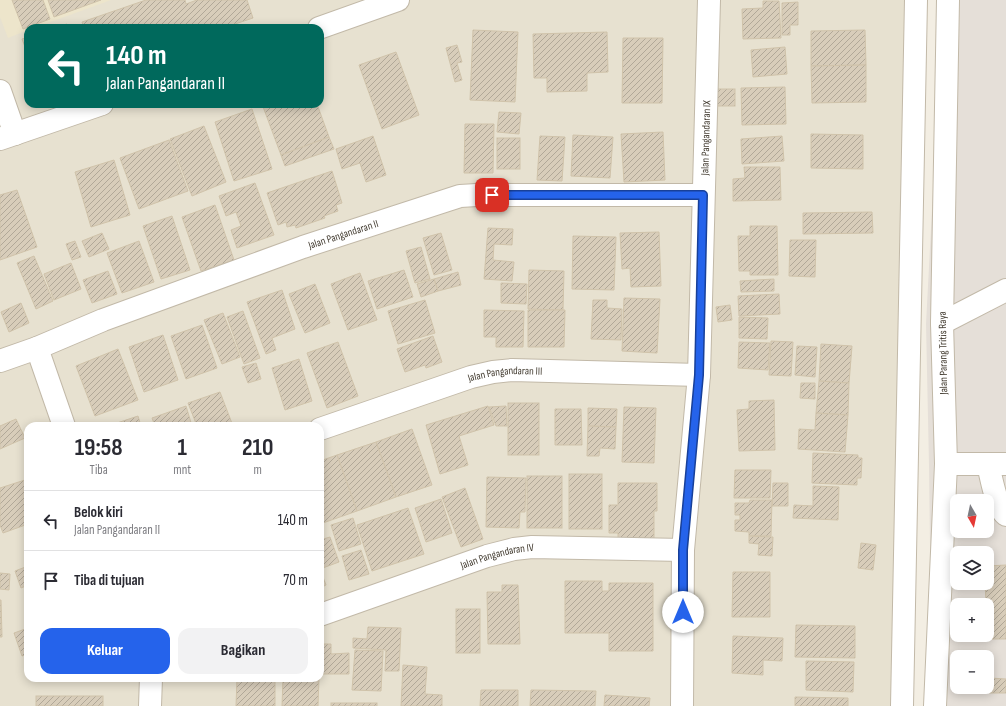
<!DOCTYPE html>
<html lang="id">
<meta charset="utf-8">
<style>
body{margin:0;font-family:"Sofia Sans Condensed",sans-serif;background:#f2f2f3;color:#2b2b33;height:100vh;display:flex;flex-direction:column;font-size:15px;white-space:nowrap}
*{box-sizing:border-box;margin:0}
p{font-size:13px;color:#7c7c81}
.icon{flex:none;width:22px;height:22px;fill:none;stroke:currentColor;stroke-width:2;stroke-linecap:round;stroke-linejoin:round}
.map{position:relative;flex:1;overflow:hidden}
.sheet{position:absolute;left:24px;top:422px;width:300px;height:260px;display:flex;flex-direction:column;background:#fff;border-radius:12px;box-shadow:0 2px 10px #0003}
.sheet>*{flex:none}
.banner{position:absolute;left:24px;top:24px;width:300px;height:84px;border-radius:12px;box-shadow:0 2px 10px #0003;background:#00695c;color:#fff;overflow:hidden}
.needle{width:26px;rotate:171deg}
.buttons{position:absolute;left:950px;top:494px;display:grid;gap:8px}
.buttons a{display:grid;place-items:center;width:44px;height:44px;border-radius:8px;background:#fff;box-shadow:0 2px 10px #0003;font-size:20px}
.pin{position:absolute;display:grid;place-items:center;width:34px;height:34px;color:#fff;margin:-17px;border-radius:8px;box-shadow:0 2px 6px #0006}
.me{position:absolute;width:44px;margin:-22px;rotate:0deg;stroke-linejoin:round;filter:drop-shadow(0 0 3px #0008)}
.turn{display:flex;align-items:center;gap:14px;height:84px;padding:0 16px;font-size:18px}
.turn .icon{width:52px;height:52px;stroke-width:2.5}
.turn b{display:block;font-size:28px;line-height:34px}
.eta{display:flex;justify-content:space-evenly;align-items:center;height:68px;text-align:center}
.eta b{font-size:24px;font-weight:700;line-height:28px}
.cta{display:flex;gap:8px;margin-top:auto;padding:8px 16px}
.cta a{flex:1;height:46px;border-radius:12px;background:#2563eb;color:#fff;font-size:16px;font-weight:700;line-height:46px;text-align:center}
.cta a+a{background:#f2f2f3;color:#2b2b33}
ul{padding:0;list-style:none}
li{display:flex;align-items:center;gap:12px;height:60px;padding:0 16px;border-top:1px solid #e1e1e2}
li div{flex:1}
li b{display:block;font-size:15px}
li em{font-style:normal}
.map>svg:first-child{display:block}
.residential{fill:#e7e1d0;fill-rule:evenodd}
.industrial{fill:#e5dfd8;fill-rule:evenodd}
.education{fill:#ede5cb}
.building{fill:url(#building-hatch);stroke:#d0c3aa}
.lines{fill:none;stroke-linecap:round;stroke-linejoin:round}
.minor-casing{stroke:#c2b9a8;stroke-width:24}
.minor{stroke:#fff;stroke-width:22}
.route-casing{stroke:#184099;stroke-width:10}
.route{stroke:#2563eb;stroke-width:7}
.labels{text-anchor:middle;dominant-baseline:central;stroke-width:3;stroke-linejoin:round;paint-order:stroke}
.street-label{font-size:11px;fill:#453e33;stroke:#fff}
</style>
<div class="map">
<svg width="1006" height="706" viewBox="0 0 1006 706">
<defs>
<pattern id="building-hatch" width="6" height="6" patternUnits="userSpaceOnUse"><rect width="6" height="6" fill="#d8cdba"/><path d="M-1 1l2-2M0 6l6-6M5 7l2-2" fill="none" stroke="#b1a898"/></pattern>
</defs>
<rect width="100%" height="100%" fill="#f3eee3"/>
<path class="residential" d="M0,0H923L909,706H0ZM28,28H320V104H28ZM28,426H320V678H28Z"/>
<path class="industrial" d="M943,0H1006V706H932L929,465L926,324ZM957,501H987V531H957ZM957,553H987V583H957ZM957,605H987V635H957ZM957,657H987V687H957Z"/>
<path class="education" d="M0,0H111L34,28H28V30L8,38L0,17Z"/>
<g class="building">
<path d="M12,0H43L50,19L23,29Z"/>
<path d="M48,0H101L54,17Z"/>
<path d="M146,0H185L186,4L197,0H247L253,18L223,28H84L82,22Z"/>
<path d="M763,1H779L781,38L743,39L742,9L763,8Z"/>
<path d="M798,2V25H790V35H782V3Z"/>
<path d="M67,24L69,28H54Z"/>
<path d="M473,30L518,32L515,102L470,100Z"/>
<path d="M865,30L866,65L811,66V31Z"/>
<path d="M607,32L608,72L587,73V91L547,92V78H534L533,34Z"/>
<path d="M28,37V55L22,39Z"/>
<path d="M623,38H663L662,103H622Z"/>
<path d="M457,45L462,62L457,63L462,80L455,82L446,48Z"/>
<path d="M785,47L787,74L753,77L751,50Z"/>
<path d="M396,52L419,115L382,129L359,65Z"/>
<path d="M866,65V102L812,103L811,66Z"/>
<path d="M785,87L786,124L742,125L741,88Z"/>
<rect x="717" y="89" width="18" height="17"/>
<path d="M262,104H317L329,137L281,155Z"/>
<path d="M252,109L272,169L234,181L215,122Z"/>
<path d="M499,112L521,113L519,134L497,132Z"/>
<path d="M465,124H494L493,173H464Z"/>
<path d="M204,126L226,182L192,196L170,139Z"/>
<path d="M663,132L665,180L624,182L621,134Z"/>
<path d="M811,134L863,135V169L811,168Z"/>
<path d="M573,135L613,137L610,178L571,176Z"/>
<path d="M373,136L386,175L366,182L360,163L342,169L336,149Z"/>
<path d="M540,136L565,137L562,181L537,180Z"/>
<path d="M782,136L784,161L742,164L741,139Z"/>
<path d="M329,137L334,149L285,166L281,155Z"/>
<rect x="497" y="138" width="23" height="31"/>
<path d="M169,140L188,191L139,209L120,158Z"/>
<path d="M114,160L130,215L91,227L75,172Z"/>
<path d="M744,167H780L781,200L733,201V179L745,178Z"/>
<path d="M332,171L342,203L336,205L338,211L324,216L325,218L296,228L295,225L287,227L286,222L278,225L267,193Z"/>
<path d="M255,183L274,235L237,248L231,230L241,226L236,212L226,216L219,196Z"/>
<path d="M17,190L37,247L0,260V195Z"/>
<path d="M215,205L234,260L201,271L182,217Z"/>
<path d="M872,212L873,233L803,234V213Z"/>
<path d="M172,216L190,270L161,279L143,226Z"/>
<path d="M750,226H777L778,275H750V271H739L738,236H750Z"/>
<path d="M488,228L513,229L512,245L494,244L493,260L514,262L512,281L484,279Z"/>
<path d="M659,232L661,286L631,287L630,268L622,269L620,233Z"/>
<path d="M102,233L109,249L89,257L82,241Z"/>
<path d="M441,233L452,270L434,275L423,238Z"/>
<path d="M573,236L616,237L614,290L572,289Z"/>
<path d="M790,240H816L815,277L789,276Z"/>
<path d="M75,241L81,257L72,260L66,244Z"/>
<path d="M139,241L154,282L122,293L107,253Z"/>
<path d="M421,247L430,279L415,283L406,251Z"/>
<path d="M34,256L53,301L36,309L17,263Z"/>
<path d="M71,263L81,289L54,300L44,274Z"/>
<path d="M404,270L413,297L377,309L368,281Z"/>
<path d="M529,270L564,271L563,310L528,309Z"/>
<path d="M108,271L117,294L92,303L83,280Z"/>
<path d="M458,272L461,285L438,291L434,279Z"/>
<path d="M360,273L377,320L348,330L331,284Z"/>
<path d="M434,279L438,291L421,297L417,284Z"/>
<path d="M774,279V291L741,292L740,281Z"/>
<path d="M501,283L527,284L526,304L501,303Z"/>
<path d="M315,284L330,323L305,333L289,294Z"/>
<path d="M282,290L295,329L272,338L276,350L266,354L247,302Z"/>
<path d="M779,294L780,314L739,316L738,296Z"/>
<path d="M624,298L660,299L657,353L622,351Z"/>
<path d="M425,300L435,333L398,344L388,311Z"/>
<path d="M593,300H607V308L622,309L621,340L591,339Z"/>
<path d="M21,303L29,323L9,332L1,312Z"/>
<path d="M730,305L732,320L718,322L716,307Z"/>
<path d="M484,310L524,311L523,347H496V337H484Z"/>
<path d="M528,310H565L564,347H528Z"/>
<path d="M243,311L260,358L244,364L227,317Z"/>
<path d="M223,313L240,357L222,364L204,320Z"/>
<path d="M739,317L768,318L767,339L739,338Z"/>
<path d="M202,325L217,368L186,379L171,336Z"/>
<path d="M163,335L178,380L144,392L129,347Z"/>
<path d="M433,336L442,362L426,368L425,365L405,372L397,349Z"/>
<path d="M771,341L793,342L791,376L769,375Z"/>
<path d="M338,342L358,396L327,408L307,353Z"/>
<path d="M739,342L770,343L768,370L738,368Z"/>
<path d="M821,344L852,346L849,383L819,381Z"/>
<path d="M797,346L817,347L815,377L795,375Z"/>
<path d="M118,349L138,400L95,416L76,366Z"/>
<path d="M299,359L312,401L285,410L272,368Z"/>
<path d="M256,363L261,379L248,383L242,367Z"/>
<path d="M819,381L849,383L848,415L816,413Z"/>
<path d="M801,383H815V399L800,398Z"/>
<path d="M220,392L233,426H197L188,403Z"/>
<path d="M774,400L775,450L739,451L737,410L749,409V401Z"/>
<rect x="508" y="403" width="31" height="52"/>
<path d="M186,406L192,426H155L152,418Z"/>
<path d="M488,406L494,425L459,436L468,465L440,474L426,425Z"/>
<path d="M506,406L507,426H496L489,407Z"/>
<path d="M624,407L656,408L654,463L622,462Z"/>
<path d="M588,408L617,409L616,427L588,426Z"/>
<path d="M555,409H581L582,445H555Z"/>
<path d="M816,413L848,415L845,452L798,449L799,429L815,430Z"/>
<path d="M138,416L141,426H108Z"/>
<path d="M16,419L25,438L0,449V426Z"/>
<path d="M588,426L616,427L615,449L600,448L599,456H587Z"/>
<path d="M412,429L432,485L396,497L376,442Z"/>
<path d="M376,442L396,497L357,511L337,455Z"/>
<path d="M813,453L858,455V458H862L861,478H857V485L812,483Z"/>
<path d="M337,455L357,511L320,524V461Z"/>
<path d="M735,470H771L770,498H734Z"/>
<rect x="569" y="474" width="33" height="55"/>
<rect x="527" y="476" width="35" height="52"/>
<path d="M487,477L526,478L525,512H520L519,528L486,527Z"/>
<path d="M28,479V524L3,533L0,525V488Z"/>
<path d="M618,483H657V511H654V540H618V533H609V505H618Z"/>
<path d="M773,483H788V506H772Z"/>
<path d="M813,486L839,487L838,520L793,518L794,505L813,506Z"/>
<path d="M465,488L483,539L461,547L442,497Z"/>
<path d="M441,499L452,533L426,542L415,508Z"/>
<path d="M750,500H772L771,536H749V532L735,531V520H740V515H735V503H749Z"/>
<path d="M408,508L424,554L372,571L357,525Z"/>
<path d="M353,518L361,544L339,551L331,525Z"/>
<path d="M749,536L773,537L772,556L758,555L759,544L749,543Z"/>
<path d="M330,537L339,562L320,569L326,585L320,588V540Z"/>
<path d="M861,543L876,545L873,570L858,568Z"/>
<path d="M361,550L369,574L349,580L342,556Z"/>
<path d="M1006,565V639H988L985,583H987V566Z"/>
<path d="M28,566V585L21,588L15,571Z"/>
<path d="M733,572H770V617H732Z"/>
<path d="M0,573L10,574L9,590L0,589Z"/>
<path d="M565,581H602V591H609V583H653V651H609V633H565Z"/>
<path d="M502,585H518L520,644H488L487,592H502Z"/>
<path d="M0,600H1L2,637H0Z"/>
<rect x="456" y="609" width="24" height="44"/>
<path d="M796,625L855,626V658L795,657Z"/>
<path d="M368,627L401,628L399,671H385L386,650L353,648V638L367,639Z"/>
<path d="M28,628V654L22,656L14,633Z"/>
<path d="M733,636L783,638L782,661L763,660V675L732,673Z"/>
<path d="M320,644H331V654L349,653V674H321Z"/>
<path d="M355,650L383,651L381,691L352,690Z"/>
<path d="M806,661L854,662L853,692L806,690Z"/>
<path d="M403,665L427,667L425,694L442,695V706H401Z"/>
<path d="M237,678H275V706H236Z"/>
<path d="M283,678H319L318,706H282Z"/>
<path d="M990,678L1006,679V693H989Z"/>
<path d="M481,690H518V706H480Z"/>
<path d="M531,690L596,691L595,706H530Z"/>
<path d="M605,695L650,698L649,706H604Z"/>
<rect x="36" y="696" width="67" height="10"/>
<path d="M795,697L848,698V706H795Z"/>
<rect x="331" y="703" width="46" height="3"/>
</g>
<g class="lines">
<g class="minor-casing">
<g id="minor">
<path d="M319,28L398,0"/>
<path d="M0,91L15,134"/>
<path d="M0,139L102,104"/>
<path d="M942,323L1006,290"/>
<path d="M37,348L64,426"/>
<path id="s1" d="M0,361L37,348L103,320L303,247L460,196L477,195H703"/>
<path id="s2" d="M320,429L471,377L493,372L512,370L699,375"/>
<path d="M946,464H1006"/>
<path d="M988,464C991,477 996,507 1006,515"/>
<path id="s3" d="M320,615L487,556L514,549L532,547L683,550"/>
<path d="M150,706L151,678"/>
<path id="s4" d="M682,706L683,550L699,375L709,0"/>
<path d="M902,706L916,0"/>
<path d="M935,706L946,464L942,323L948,0"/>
</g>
</g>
<use href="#minor" class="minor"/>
</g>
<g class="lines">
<g class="route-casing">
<path id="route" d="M492,195H703L699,375L683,550V612"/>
</g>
<use href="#route" class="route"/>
</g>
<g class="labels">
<g class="street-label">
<text stroke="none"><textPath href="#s4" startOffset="569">Jalan Pangandaran IX</textPath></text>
<text stroke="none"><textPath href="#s1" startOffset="366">Jalan Pangandaran II</textPath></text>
<text transform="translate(943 353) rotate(-91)">Jalan Parang Tritis Raya</text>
<text stroke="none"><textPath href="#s2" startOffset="194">Jalan Pangandaran III</textPath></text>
<text stroke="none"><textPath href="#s3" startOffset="187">Jalan Pangandaran IV</textPath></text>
</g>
</g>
</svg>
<div class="buttons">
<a><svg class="needle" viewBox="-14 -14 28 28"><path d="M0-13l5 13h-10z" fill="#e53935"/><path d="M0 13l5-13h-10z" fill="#7c7c81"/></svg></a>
<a><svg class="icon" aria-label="layers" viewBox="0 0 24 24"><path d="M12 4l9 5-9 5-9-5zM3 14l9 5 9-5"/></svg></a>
<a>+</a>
<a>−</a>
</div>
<div class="pin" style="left:492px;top:195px;background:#d93025"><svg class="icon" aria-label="arrive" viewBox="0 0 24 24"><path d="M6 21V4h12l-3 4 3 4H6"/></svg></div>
<svg class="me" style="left:683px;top:612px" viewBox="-20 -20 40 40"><circle r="19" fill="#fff"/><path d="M0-13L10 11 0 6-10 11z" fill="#2563eb"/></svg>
<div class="banner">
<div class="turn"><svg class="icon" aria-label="left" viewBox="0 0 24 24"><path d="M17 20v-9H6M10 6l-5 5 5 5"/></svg><div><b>140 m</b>Jalan Pangandaran II</div></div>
</div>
<section class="sheet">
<div class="eta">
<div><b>19:58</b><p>Tiba</p></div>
<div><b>1</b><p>mnt</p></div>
<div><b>210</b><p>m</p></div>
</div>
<ul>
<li><svg class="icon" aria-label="left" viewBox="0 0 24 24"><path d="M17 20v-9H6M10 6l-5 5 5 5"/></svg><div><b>Belok kiri</b><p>Jalan Pangandaran II</p></div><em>140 m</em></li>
<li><svg class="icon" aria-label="arrive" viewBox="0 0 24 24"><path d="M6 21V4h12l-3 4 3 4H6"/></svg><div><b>Tiba di tujuan</b></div><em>70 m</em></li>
</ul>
<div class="cta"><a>Keluar</a><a>Bagikan</a></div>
</section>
</div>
